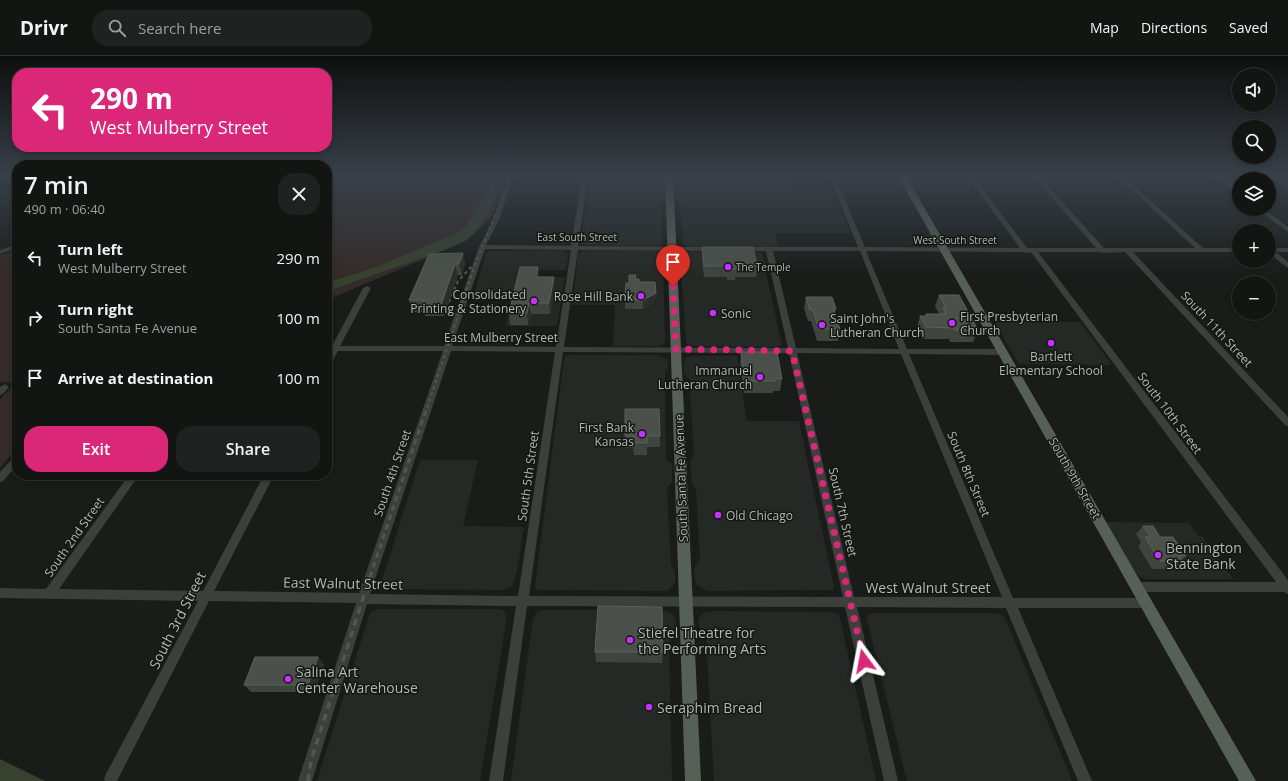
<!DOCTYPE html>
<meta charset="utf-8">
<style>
body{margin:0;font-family:"Open Sans",sans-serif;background:#202221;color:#f1f3f6;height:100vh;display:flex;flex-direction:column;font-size:15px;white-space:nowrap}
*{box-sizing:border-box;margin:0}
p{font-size:13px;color:#9d9fa0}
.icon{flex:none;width:22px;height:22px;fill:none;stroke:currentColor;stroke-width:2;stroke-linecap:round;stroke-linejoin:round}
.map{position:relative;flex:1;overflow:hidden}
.sheet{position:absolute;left:12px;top:104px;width:320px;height:320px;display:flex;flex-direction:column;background:#131513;border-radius:16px;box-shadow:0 2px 6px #0003,0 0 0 1px #323433}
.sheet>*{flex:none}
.banner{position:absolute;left:12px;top:12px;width:320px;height:84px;border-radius:16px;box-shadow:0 2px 6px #0003,0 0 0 1px #323433;background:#db2777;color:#fff;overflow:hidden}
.tools{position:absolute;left:1232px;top:12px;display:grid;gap:8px}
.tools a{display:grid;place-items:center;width:44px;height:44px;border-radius:50%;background:#131513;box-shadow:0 2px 6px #0003,0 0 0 1px #323433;font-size:20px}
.pin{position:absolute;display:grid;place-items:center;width:34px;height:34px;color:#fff;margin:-41px -17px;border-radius:50% 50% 50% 0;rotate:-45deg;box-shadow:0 0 4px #0007}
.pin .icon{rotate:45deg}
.me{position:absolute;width:44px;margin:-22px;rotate:347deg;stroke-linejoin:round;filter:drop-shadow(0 0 3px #0008)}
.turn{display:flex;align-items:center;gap:14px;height:84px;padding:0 12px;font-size:18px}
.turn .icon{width:52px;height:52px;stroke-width:2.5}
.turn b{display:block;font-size:28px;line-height:34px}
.round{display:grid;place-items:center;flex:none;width:42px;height:42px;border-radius:16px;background:#202221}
.overview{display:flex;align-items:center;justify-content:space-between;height:68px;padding:0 12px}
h1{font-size:24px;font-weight:600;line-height:30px}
.button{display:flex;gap:8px;margin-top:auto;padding:8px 12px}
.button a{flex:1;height:46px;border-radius:16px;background:#db2777;color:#fff;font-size:16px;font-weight:600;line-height:46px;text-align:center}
.button a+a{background:#202221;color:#f1f3f6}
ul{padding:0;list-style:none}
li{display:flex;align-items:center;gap:12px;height:60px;padding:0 12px}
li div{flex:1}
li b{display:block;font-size:15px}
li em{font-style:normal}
header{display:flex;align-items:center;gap:24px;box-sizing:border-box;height:56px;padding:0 20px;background:#131513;border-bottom:1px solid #323433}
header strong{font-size:19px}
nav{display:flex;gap:22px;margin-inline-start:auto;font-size:14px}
.search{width:280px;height:36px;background:#202221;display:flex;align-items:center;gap:10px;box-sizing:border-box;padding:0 14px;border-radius:16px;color:#9d9fa0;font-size:15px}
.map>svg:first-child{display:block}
.built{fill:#252925}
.green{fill:#342b29}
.water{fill:#37412e}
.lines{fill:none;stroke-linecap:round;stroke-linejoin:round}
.minor{fill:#3b413a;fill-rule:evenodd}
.major{fill:#576056;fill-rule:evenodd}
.rail-far2{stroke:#50584f;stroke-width:2;stroke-dasharray:3.5 3;stroke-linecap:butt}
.rail-far1{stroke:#50584f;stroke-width:3;stroke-dasharray:5.5 4.5;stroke-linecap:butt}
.rail{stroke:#50584f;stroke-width:3.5;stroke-dasharray:7 5.5;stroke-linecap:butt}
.wall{fill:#3e443e}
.shaded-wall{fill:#2a2f2a}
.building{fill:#4b514a;stroke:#5a6259}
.route{stroke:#db2777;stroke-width:7;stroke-dasharray:0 12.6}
.poi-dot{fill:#c631fc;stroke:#141714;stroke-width:1.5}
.labels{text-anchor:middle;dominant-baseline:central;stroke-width:3;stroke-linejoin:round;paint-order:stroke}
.far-street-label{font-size:10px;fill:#afbcab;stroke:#141714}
.far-poi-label{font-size:10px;fill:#afbcab;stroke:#141714;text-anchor:start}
.poi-label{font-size:12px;fill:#afbcab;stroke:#141714;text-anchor:end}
.street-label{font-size:12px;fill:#afbcab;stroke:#141714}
.near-poi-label{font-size:14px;fill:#afbcab;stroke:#141714;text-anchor:start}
.near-street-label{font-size:14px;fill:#afbcab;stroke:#141714}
</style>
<header>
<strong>Drivr</strong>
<div class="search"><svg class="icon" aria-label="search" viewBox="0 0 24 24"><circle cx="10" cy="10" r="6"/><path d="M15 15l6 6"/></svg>Search here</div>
<nav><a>Map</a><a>Directions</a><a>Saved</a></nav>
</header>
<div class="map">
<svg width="1288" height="725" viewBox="0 0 1288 725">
<rect width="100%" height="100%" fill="#191c19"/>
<g class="built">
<path d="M590,120H790L794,131H831L850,177H775L778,191L687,190L683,188L680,145H662V187L661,190L585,189L581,186Z"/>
<path d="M491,195H561L567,197L568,201L566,214H524L522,221H565L557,270H506L513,238H474L486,197Z"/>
<path d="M654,195L660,196L663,198L665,285L664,288L658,290H613L615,249H572L578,199L582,196L585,195Z"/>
<path d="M683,196H756L762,198L782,290L773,291L692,290L686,288L680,198Z"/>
<path d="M994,266H1080L1112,309L1019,308Z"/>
<path d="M567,299H659L668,304V313L665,316L666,404L672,407V426L667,432L671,509L675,515V527L668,535L541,534L536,533L535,530L564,303Z"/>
<path d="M692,300H737L747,365H799L834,531L833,534L707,535L697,529L695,525L694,511L700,504L696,433L692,428L690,405L694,399L689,323L684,318V305L686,301Z"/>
<path d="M420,404H478L463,470L524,471L518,509L513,529L509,532L503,534L382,533L381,530L382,524Z"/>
<path d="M1105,466L1189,467L1198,480H1202L1233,523H1146L1140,521L1131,511Z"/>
<path d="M377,553H500L505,555L506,566L480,725H317L369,560L371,556Z"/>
<path d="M543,554H661L669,556L673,559L676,564V577L669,586L672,725H511L533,562L538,555Z"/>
<path d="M714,555L835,556L839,558L876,725H714L706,583L701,577L698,566L700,560L703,557Z"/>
<path d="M872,557H993L1000,558L1005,562L1072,725H907L867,564V560Z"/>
</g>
<g class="green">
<path d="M338,120H469L483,126L486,131L496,136C496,127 491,124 484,120H506L501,138L490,163L466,185L327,244V122Z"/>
<path d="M17,194V392L0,412V343L16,327L0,326V199Z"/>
</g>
<g class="water">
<path d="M471,120C480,120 493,120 495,131C499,147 479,175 467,183C453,192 435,197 419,203C388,214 357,224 327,236V227L376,211L459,176L466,170L486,137V131L483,126Z"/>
<path d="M0,703L45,725H0Z"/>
</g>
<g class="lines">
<g class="minor">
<path d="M508,120H514L499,164L486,189L571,190L582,120H588L578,190L714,191L717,193L714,195L578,194L564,291L788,292L766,195H741L738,193L741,191H858L829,120H835L865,191L1020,192L967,120H973L1027,192H1096L1033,120H1039L1104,192H1195L1117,120H1123L1203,192H1239V196H1133L1288,361V370L1285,369L1125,196L1103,197L1100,196H1038L1288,524V538L1284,536H1137L1133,534L1131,531L1133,528L1137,526H1276L1031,196L1026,197L1023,196L866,195L907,293H1001L1005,296L1001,299L909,298L1013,542H1146L1150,543L1152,547L1150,551L1146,552H1018L1092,725H1078L1006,552L857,551L898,725H884L845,551L527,550L503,725H489L516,550L367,548L312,725H298L356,547L209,545L117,725H105L104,723L106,718L198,545L0,542V532L46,533L129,419H139L59,533L203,535L264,419H274L214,535L359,537L443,295H338L330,309L327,310V299L330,295H327V289L332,290L363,232L367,230L371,232L340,290H444L479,191L493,164ZM485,193L571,194L556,291L452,290ZM773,195H860L899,293L796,292ZM451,295L555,296L518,540L370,538ZM563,296L789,297L843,541L529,540ZM797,297L901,298L1002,541H854Z"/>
<path d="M1213,120H1219L1239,134V139Z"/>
<path d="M1269,120H1275L1288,128V133Z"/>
<path d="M1257,153H1264L1288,171V176Z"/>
<path d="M17,188V192L0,198V194Z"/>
<path d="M1269,192H1288V196H1276L1288,206V212L1269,197Z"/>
<path d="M5,328L9,331L3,338L0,339V331Z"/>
<path d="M17,399V409L3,425L0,426V416L14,401Z"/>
</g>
<g class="major">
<path d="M665,120H673L701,725H685Z"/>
<path d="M898,120H906L1256,725H1239Z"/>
</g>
<g class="rail-far2">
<path d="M449,246L458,225L473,209"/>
<path d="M425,358L476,206L502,143L509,120"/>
</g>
<path class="rail-far1" d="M370,521L425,357"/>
<path class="rail" d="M308,725L311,705L370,520"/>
</g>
<g class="wall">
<path d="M702,191L757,210L756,221H735V224H727V221H704L702,202Z"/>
<path d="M463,197L465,208L462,219H458L444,260H425L424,256H412L409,244Z"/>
<path d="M538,211L539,221L555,232L550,258H531L528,269H510L509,257Z"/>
<path d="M635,223L655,246L643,253H625V244L629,227Z"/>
<path d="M939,239L978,274L973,286H950L949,283H922L917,271L920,260H925L926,258H939L935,250Z"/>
<path d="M806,241L836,253L835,258L840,273L838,285H817L811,265H808L804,252Z"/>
<path d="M741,296L782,323L780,335H773V337H744L740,308Z"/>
<path d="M625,380H660V391H647V399H634L633,392H625Z"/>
<path d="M1143,470L1160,481L1186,500L1182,504L1183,505L1175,513H1152L1138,490L1141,486L1136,478Z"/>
<path d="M595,596H663L662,607L596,606Z"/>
<path d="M318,601L324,609L314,636H251L244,629Z"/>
</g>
<g class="shaded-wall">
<path d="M463,197L465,208L462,219L459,208Z"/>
<path d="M455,208L458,219L444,260L441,249Z"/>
<path d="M538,211L539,222L536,221Z"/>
<path d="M554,221L555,232L550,258L549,247Z"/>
<path d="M656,237L655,246L643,253V244Z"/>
<path d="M529,247L531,258L528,269L527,257Z"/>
<path d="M318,601L324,609L314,636L308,629Z"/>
</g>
<g class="building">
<path d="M702,191H753L757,210H736V213H728V210H704Z"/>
<path d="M463,197L459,208H455L441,249H422L424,244H409L429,198Z"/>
<path d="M520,211H538L536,221H554L549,247H529L527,257H509Z"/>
<path d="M629,219H636L635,223H639V226H655L656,237L643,244H625L626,227H629Z"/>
<path d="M939,239H959L978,274H955L953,272L926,271L920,260H927L926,258H946L943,252H946Z"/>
<path d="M806,241H832L836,253H833L840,273H819L813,254H810Z"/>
<path d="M741,296H777L782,323H775V325H745Z"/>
<path d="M625,353H659L660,380H647V387H633L634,380H625Z"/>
<path d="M1143,470H1153L1160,481H1173L1186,500H1179L1183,505H1160L1145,481H1151Z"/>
<path d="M598,550L662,551L663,596H595Z"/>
<path d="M255,601H318L308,629H244Z"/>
</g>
<linearGradient id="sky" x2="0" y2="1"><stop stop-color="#0e0f0e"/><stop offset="0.54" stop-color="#384049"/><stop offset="1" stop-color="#384049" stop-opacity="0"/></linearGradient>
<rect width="1288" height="221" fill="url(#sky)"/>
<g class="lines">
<path class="route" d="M673,230L676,293L792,295L864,605"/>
</g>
<g class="poi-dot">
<circle cx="728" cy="211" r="4"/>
<circle cx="641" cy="240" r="4"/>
<circle cx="534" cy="245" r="4"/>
<circle cx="713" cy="257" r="4"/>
<circle cx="952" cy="267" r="4"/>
<circle cx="822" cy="269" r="4"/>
<circle cx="1051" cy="287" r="4"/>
<circle cx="760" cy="321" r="4"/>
<circle cx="642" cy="378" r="4"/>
<circle cx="718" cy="459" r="4"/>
<circle cx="1158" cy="499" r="4"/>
<circle cx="630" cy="584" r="4"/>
<circle cx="288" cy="623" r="4"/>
<circle cx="649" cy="651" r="4"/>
</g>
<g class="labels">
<g class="far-street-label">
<text x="577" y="181">East South Street</text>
<text x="955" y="184">West South Street</text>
</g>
<g class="far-poi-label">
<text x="736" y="211">The Temple</text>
</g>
<g class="poi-label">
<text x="526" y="238">Consolidated<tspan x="526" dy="14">Printing &amp; Stationery</tspan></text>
<text x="633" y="240">Rose Hill Bank</text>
<text x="721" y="257" text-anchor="start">Sonic</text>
<text x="960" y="260" text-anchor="start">First Presbyterian<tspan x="960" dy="14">Church</tspan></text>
<text x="830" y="262" text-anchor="start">Saint John's<tspan x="830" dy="14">Lutheran Church</tspan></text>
<text x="1051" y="300" text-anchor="middle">Bartlett<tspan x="1051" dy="14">Elementary School</tspan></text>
<text x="752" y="314">Immanuel<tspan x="752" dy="14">Lutheran Church</tspan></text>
<text x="634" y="371">First Bank<tspan x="634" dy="14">Kansas</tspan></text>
<text x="726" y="459" text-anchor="start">Old Chicago</text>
</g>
<g class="street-label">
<text transform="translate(1217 273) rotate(47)">South 11th Street</text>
<text x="501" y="281">East Mulberry Street</text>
<text transform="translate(1170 357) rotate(53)">South 10th Street</text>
<text transform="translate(392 417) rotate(-71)">South 4th Street</text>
<text transform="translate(969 418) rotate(67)">South 8th Street</text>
<text transform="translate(528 420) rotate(-82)">South 5th Street</text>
<text transform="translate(681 422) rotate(-92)">South Santa Fe Avenue</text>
<text transform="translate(1075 422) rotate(60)">South 9th Street</text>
<text transform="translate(843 456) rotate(77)">South 7th Street</text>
<text transform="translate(74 481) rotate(-55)">South 2nd Street</text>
</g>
<g class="near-poi-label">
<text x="1166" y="491">Bennington<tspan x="1166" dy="16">State Bank</tspan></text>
<text x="638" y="576">Stiefel Theatre for<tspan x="638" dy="16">the Performing Arts</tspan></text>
<text x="296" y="615">Salina Art<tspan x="296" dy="16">Center Warehouse</tspan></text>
<text x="657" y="651">Seraphim Bread</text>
</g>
<g class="near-street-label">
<text transform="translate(343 527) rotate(1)">East Walnut Street</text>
<text x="928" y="531">West Walnut Street</text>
<text transform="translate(177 564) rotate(-63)">South 3rd Street</text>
</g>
</g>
</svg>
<div class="tools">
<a><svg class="icon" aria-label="sound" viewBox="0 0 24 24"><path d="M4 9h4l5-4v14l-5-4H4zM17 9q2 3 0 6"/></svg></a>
<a><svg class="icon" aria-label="search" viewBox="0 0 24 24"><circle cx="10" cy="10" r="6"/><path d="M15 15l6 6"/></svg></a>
<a><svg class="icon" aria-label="layers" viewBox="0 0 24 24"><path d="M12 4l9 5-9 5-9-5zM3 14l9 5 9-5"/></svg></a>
<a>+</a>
<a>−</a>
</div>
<div class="pin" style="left:673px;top:230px;background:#d93025"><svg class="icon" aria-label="arrive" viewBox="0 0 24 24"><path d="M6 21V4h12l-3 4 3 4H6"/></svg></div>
<svg class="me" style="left:864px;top:605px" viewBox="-20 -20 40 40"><path d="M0-17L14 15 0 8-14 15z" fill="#db2777" stroke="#fff" stroke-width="4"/></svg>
<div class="banner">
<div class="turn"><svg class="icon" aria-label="left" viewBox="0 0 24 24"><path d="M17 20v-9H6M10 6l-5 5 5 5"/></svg><div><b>290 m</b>West Mulberry Street</div></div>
</div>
<section class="sheet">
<div class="overview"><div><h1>7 min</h1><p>490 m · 06:40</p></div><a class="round"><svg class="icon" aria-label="close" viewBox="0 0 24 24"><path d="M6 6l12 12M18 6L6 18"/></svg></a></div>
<ul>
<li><svg class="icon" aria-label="left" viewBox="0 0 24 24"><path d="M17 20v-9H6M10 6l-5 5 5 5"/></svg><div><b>Turn left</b><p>West Mulberry Street</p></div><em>290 m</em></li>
<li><svg class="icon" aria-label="right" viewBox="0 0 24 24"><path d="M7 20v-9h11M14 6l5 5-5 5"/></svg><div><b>Turn right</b><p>South Santa Fe Avenue</p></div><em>100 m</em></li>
<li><svg class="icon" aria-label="arrive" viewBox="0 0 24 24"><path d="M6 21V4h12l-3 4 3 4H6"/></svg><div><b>Arrive at destination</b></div><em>100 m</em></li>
</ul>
<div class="button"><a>Exit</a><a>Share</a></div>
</section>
</div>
